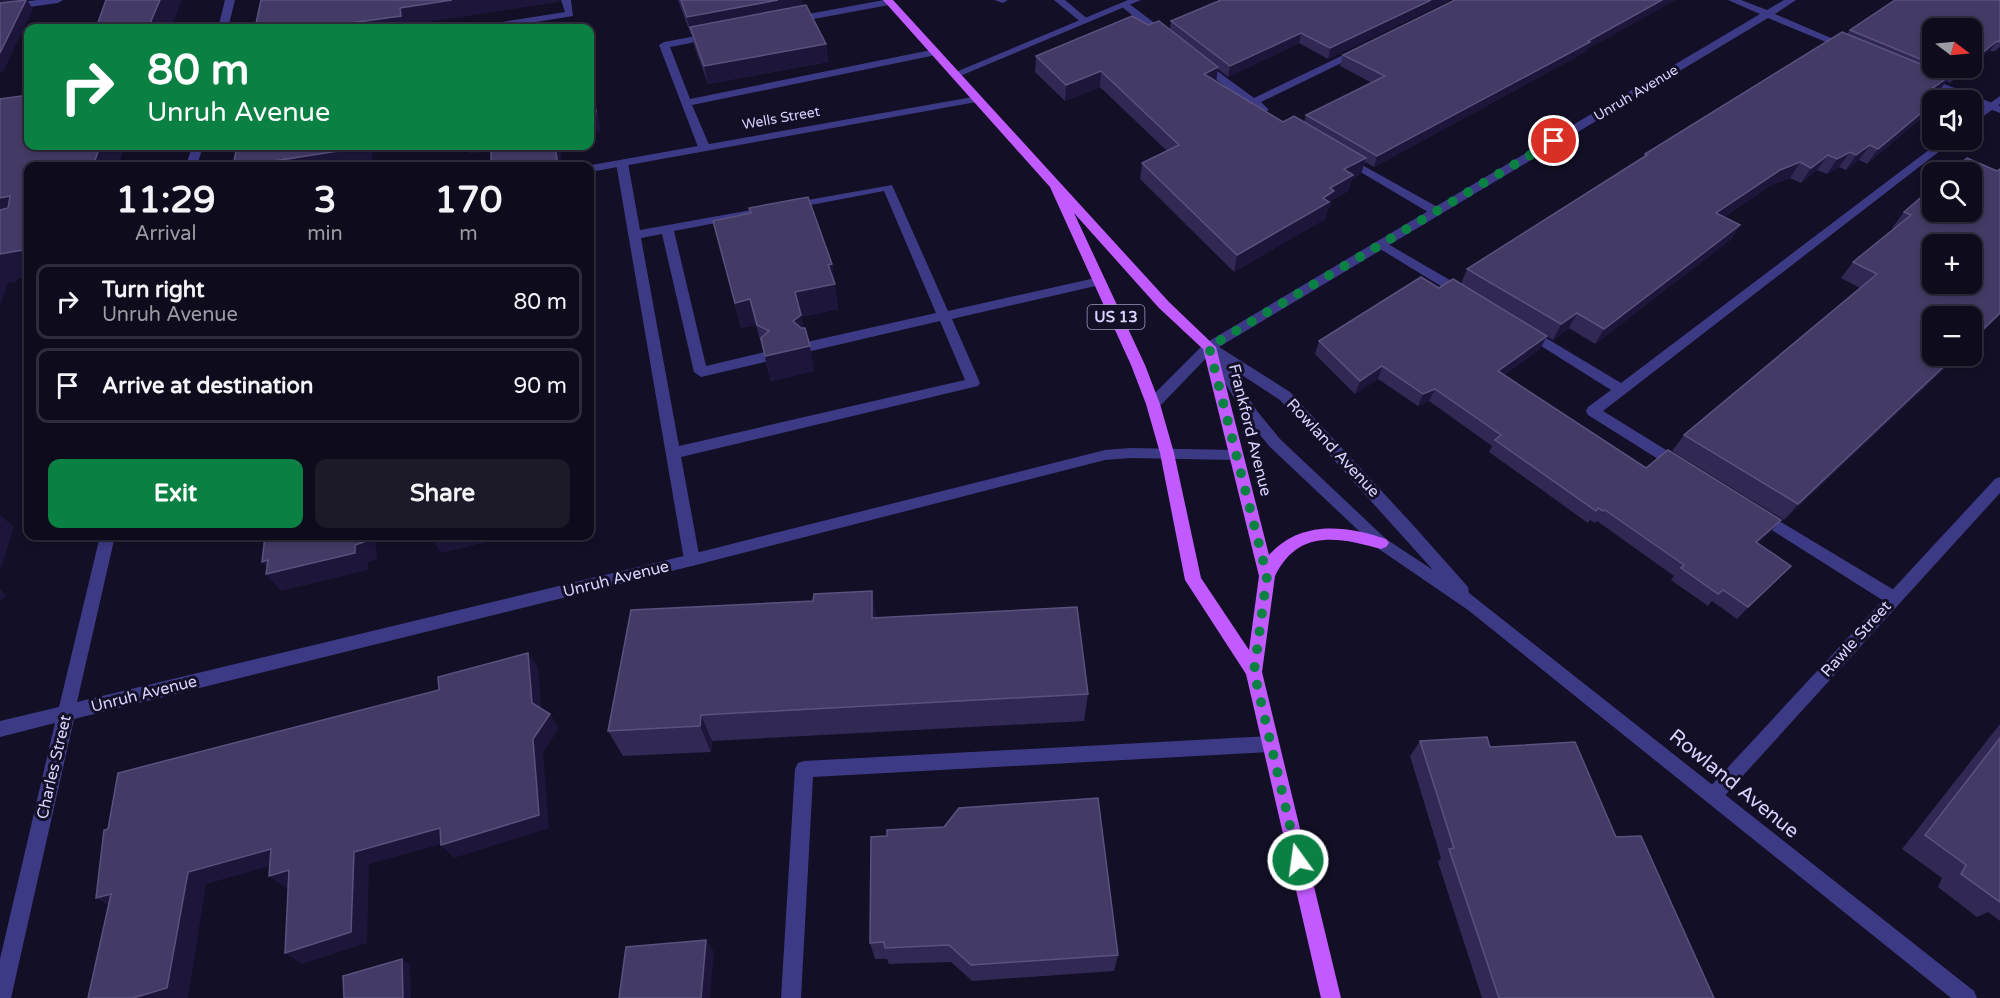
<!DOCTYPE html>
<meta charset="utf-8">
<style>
body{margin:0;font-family:"Varela Round",sans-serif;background:#1c1929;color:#f1f3f6;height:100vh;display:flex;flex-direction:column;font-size:22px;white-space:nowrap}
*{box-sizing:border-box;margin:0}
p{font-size:20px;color:#9b9ba3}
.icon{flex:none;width:33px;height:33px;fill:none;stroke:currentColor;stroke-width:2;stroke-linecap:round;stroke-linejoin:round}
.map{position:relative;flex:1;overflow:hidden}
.side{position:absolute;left:24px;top:162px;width:570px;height:378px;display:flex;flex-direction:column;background:#0e0b1c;border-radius:12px;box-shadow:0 3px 9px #0003,0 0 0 2px #2e2b3b}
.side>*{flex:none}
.top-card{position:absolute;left:24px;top:24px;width:570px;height:126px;border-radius:12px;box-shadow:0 3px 9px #0003,0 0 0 2px #2e2b3b;background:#0b8043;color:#fff;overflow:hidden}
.needle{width:39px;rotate:106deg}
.fabs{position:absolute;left:1922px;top:18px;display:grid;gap:12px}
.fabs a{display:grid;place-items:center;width:60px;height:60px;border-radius:12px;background:#0e0b1c;box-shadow:0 3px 9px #0003,0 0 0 2px #2e2b3b;font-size:30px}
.pin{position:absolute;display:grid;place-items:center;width:51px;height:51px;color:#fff;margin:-26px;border:3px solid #fff;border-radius:50%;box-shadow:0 2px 6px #0007}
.me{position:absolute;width:66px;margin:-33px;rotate:346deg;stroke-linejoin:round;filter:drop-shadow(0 0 4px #0008)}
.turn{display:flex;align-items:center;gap:21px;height:126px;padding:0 24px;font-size:27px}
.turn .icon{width:78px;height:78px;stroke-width:2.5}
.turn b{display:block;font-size:42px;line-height:51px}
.eta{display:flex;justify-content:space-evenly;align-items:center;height:102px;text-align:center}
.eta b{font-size:36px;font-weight:700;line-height:42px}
.action{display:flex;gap:12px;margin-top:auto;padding:12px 24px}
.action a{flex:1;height:69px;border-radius:12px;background:#0b8043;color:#fff;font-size:24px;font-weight:700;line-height:69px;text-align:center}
.action a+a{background:#1c1929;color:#f1f3f6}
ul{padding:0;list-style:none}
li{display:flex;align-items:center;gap:18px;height:75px;margin:0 12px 9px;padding:0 12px;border:3px solid #2e2b3b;border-radius:12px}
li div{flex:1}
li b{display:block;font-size:22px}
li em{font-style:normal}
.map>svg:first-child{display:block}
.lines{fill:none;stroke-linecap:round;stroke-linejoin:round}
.service{fill:#3d3a85;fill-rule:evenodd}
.minor{fill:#3d3a85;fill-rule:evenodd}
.tertiary{fill:#3d3a85;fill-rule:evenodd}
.primary{fill:#c25bff;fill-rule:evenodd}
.wall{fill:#312854}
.shaded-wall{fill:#1d163a}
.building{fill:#433a66;stroke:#5a527e;stroke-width:1.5;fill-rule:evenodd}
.route{stroke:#0b8043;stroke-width:10;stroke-dasharray:0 18}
.labels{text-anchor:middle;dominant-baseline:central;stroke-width:6;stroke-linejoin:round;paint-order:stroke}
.far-street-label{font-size:14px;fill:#d9d4ff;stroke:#130f26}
.shield{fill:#130f26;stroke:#9e99be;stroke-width:1.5}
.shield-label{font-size:15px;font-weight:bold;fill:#d9d4ff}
.street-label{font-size:16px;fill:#d9d4ff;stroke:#130f26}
.near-street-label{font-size:20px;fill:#d9d4ff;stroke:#130f26}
</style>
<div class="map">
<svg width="2000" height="998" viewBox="0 0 2000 998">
<rect width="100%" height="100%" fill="#130f26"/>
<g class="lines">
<g class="service">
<path d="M561,0H571L573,16L498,28H478L483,25L565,12Z"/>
<path d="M884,0L894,2L889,5L792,23L787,20L792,17Z"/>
<path d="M994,0H1008L1003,3Z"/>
<path d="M1054,0H1065L1090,21L1082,23Z"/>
<path d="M1122,3H1128L1169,34V38H1161L1122,7Z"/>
<path d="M712,33L716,34V38L670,47L690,99L936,49L941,52L936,55L692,105L710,147L704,150L698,147L659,45L664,42Z"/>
<path d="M1360,47L1365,50L1364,52L1261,102L1269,110L1264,113L1247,105L1246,102L1196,64L1205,62L1254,98Z"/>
<path d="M2000,96V104L1971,125V117Z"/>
<path d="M1942,140H1954L1603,411L1684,461L1686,465L1684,469H1674L1588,415L1586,411L1588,407L1611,390L1519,332L1521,329H1531L1621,383Z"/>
<path d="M1346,156L1441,209L1443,212L1437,216L1433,215L1342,161L1340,159Z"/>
<path d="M622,160L628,163L640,230L892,185L948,311L1100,277L1106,281L1100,285L952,319L980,383L978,386L681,457L700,560L698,564L692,566L686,564L684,560L616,163ZM884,191L936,313L807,342L800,347L807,352L940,321L965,380L679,446L641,238L662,234L694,372L701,377L765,362L772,357L765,352L706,366L674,231Z"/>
<path d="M1381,240L1467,290L1468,293L1467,296H1457L1377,247L1375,244Z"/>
<path d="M1761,510L1899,593L1901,598L1899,603L1893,605L1887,603L1756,520L1753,516L1756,512Z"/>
<path d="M1270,736L1276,738L1279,744L1276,750L1270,752L813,777L801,998H781L795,769L798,763L804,761Z"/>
</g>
<g class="minor">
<path d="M37,0H63L58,3L0,11V5Z"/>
<path d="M225,0H235L228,28H218Z"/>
<path d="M1128,0H1141L960,76L951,74Z"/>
<path d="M1728,0H1741L1767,10L1784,0H1796L1775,14L1852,47L1843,49L1768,18L1214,350L1158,408H1148L1146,404L1148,400L1204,344L1760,14Z"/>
<path d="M1924,76L2000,106V113L1920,81V77Z"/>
<path d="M978,96L983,99L982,101L590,172V166H586Z"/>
<path d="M192,146H203L197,166H186Z"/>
<path d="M1131,448L1235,450L1240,451L1242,455L1240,459L1235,460L1131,458L1105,460L692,566L74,719L11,998H0V959L55,723L0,737V721L59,707L100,536H115L77,702L692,554L1105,450Z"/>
<path d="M2000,477V493L1719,802L1713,805L1707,802L1704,796L1707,790L1995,479Z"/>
</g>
<path class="tertiary" d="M1211,344L1219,347L1290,392L1413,525L1468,587L1469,593L1974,991L1977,998H1951L1468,610L1376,547L1270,447L1247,419L1204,349ZM1228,366L1280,400L1433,570L1386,539L1280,439L1257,411Z"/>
<path class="primary" d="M883,0H893L1169,302L1216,347L1269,555C1300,520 1346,525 1386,539L1389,543L1386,547L1381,549C1338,537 1298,529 1275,576L1262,672L1341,998H1321L1246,674L1185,580L1160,453L1146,404L1131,365L1050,187ZM1074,213L1159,308L1203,349L1259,576L1249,650L1201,578L1174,453L1160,404L1145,365Z"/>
</g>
<g class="wall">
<path d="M678,0H802L803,6L826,44L828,62L708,84L694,45L692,35H691Z"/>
<path d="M1450,0L1328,59L1299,43L1228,77L1218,69L1216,81L1283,122H1304L1306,115L1372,83L1340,66L1343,55L1586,50L1585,52L1374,167L1365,162L1361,174L1352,179L1348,191L1331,201L1330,207L1328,208L1325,219L1234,272L1140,179L1142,163L1167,151L1100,87L1065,101L1035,72L1036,56L1148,25L1170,29L1171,21Z"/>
<path d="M2000,0V47L1995,51H1990L1932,28V68H1969L1950,83L1946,81L1939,91L1929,98L1932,100L1925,115L1867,164L1859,160L1846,170L1839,167L1827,174L1817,170L1801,183L1790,178L1771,185L1724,217L1740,225L1730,240L1595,344L1569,328L1553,340L1461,284L1467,269L1643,158L1645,154L1847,34L1850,30Z"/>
<path d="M1997,171L2000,315L1971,343V316L1932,356H1958L1784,520L1672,451L1684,435L1860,288L1841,278L1853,262L1894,229L1892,228L1904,212Z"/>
<path d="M749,208L832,264L838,309L801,317L814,371L771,381L756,325L741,328L713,221L750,213Z"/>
<path d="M1319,341L1540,349L1504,375L1646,468L1781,520L1771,531L1758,543L1791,566L1737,619L1712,601L1708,606L1671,580L1674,576L1597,521L1595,523L1590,520L1588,523L1489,452L1492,446L1429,401L1418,406L1378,379L1355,394L1315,354Z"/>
<path d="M877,617L1088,694L1084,721L712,741L711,752L623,756L608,731Z"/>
<path d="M2000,724V921L1988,912L1977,917L1938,887L1942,878L1902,849Z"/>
<path d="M1420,741L1490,747L1616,837L1714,998H1482L1438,862L1441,858L1410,756Z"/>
<path d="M871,837L1118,955L1114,971L972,981L951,962L889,964L887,959H875L870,943Z"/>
</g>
<g class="shaded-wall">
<path d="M0,0H22L0,3Z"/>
<path d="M27,0L33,9L3,72L0,73V53Z"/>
<path d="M160,0H182L171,28H148Z"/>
<path d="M452,0H560L559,2L407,25L408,28H313L400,8Z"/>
<path d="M778,0H802L804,13L690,27L692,35H691L687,17Z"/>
<path d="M1431,0H1450L1328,59L1330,48Z"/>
<path d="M1662,0H1676L1586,50L1585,52L1374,167L1377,156Z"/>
<path d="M1301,33L1299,43L1228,77L1230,66Z"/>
<path d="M1997,41L1990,51L1971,66V62Z"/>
<path d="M826,44L828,62L708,84L704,66Z"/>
<path d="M1218,67L1216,83L1204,74Z"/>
<path d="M1964,68H1969L1950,83L1956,74Z"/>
<path d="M1101,71L1100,87L1065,101L1066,85Z"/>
<path d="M590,73L593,85L601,131L590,133Z"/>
<path d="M1950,76L1939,91L1912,110L1923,95Z"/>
<path d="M1932,104V106L1925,115L1867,164L1878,149Z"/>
<path d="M1870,145L1859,160L1846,170L1856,155Z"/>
<path d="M100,146H125L118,166H93Z"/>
<path d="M344,146H373L372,162L354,164V166H242Z"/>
<path d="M466,146H496L497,149L470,154Z"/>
<path d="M555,146H560L562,166H558Z"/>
<path d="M1850,152L1839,167L1827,174L1837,159Z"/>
<path d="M1828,155L1817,170L1801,183L1811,168Z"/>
<path d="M1366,158L1361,174L1352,179L1348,191L1331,201L1330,207L1328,208L1325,219L1234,272L1237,255L1323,198L1344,169Z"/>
<path d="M1800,162L1790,178L1771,185L1707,228L1716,213L1780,170Z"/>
<path d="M10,196L28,219L0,225V198Z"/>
<path d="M1740,225L1730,240L1595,344L1604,329Z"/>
<path d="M28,249V277L17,279L16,282L8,283L0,305V254Z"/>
<path d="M832,264L838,309L801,317L806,340L793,321L795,292L828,265Z"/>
<path d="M750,299L756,325L741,328L735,303Z"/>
<path d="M1577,313L1569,328L1553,340L1561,324Z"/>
<path d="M2000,313V315L1971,343V341Z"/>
<path d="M1547,336L1540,349L1492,383L1498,371Z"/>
<path d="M810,346L814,371L771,381L765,356Z"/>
<path d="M1955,356H1958L1784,520L1798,504Z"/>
<path d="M1382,366L1378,379L1355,394L1360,381Z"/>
<path d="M1435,389L1429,401L1418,406L1423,394Z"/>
<path d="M0,515L14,527L0,571Z"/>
<path d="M1781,520L1771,531L1746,554L1756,542Z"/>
<path d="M364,536H375L377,559L368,562V570L281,591L266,574L271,573L262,562L355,545Z"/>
<path d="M430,536H512L441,553Z"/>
<path d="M1791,566L1780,577L1737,619L1748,607Z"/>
<path d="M0,589L7,596L0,601Z"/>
<path d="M872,591L877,619L872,618Z"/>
<path d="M528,653L538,667L542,718L532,703Z"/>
<path d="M550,714L559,728L543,753L549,828L454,858L441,845L533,739Z"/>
<path d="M701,715L712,741L711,752L700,726Z"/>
<path d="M440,828L453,841L369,864L367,943L302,964L285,953L354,852Z"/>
<path d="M271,849L288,861L206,884L188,998H133L188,872Z"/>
<path d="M289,870L305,882L286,888L269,876Z"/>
<path d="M111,894L117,910L96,898Z"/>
<path d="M706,940L714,952L710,998H701Z"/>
<path d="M402,959L410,965L411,998H403Z"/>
</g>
<g class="building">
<path d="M26,0L0,53V3Z"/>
<path d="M106,0H160L148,28H96Z"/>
<path d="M261,0H452L400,8L401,16L313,28H255Z"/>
<path d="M681,0H778L687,17Z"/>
<path d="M1221,0H1431L1330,48L1301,33L1230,66L1171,21Z"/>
<path d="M1455,0H1662L1588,41L1590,42L1377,156L1306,115L1385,76L1343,55Z"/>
<path d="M1895,0H2000V42L1997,41L1971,62V28H1932V64L1850,30Z"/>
<path d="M806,5L826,44L704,66L690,27Z"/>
<path d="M1132,16L1148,25L1159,21L1218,67L1204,74L1283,122L1294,116L1366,158L1344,169L1353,175L1330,188L1334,191L1323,198L1329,202L1237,255L1142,163L1179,145L1101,71L1066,85L1036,56Z"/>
<path d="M1842,32L1950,76L1923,95L1936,100H1932V104L1878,149L1870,145L1856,155L1850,152L1837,159L1828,155L1811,168L1800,162L1780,170L1716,213L1740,225L1604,329L1577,313L1561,324L1467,269L1647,155L1645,154Z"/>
<path d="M1941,68H1964L1956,74Z"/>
<path d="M590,77L596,112L590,113Z"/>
<path d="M28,95V146H100L93,166H28V249L0,254V210L8,208L10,196L0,198V99Z"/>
<path d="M237,146H348H344V150L242,166H233Z"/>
<path d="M491,146H555L558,166H491Z"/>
<path d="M1967,158L1997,171L2000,169V313L1971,341V316H1932V356H1955L1798,504L1684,435L1877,274L1853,262L1911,215L1904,212L1932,188V212H1971V172H1950ZM1932,244H1971V284H1932Z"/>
<path d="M808,197L832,264L828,265L835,284L795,292L801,315L793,321L801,328H805L810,346L765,356L761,338L769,331L757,325L750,299L735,303L713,221L751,213L749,208Z"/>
<path d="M1421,277L1439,288L1453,279L1547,336L1498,371L1646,468L1668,450L1781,520L1756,542L1791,566L1748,607L1723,590L1718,594L1681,568L1684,565L1605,510L1603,511L1598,508L1596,511L1495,440L1501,435L1435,389L1423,394L1382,366L1360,381L1319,341Z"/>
<path d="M265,536H364V542L355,545V553L266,574L268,560L262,562Z"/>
<path d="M872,591V618L1077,607L1088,694L701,715L700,726L608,731L631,610L813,601L814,594Z"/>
<path d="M528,653L532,703L550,714L533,739L539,815L441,845L440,828L354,852L351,932L285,953L289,870L269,876L271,849L188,872L167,988L133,998H88L111,894L96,898L104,830L108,829L118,773L439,690L438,677Z"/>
<path d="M1487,737L1490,747L1575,742L1616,837L1641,836L1714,998H1499L1449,849L1454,848L1420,741Z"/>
<path d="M2000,738V902L1961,874L1966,865L1925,835Z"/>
<path d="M1098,798L1118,955L971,965L949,945L885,948L884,942L870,943L871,837L887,836V830L944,827L959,808Z"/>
<path d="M706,940L701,998H619L626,947Z"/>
<path d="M402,959L403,998H344L343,976Z"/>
</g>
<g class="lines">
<path class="route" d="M1298,860L1254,672L1267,576L1209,347L1554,141"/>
</g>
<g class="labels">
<g class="far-street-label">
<text transform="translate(1636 93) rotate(-31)">Unruh Avenue</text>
<text transform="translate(781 118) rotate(-10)">Wells Street</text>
</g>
<rect class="shield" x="1087.5" y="305" width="57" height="24" rx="4.5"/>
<g class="shield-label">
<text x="1116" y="317">US 13</text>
</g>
<g class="street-label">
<text transform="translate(1250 430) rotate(76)">Frankford Avenue</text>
<text transform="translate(1333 448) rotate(47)">Rowland Avenue</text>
<text transform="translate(616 579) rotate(-14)">Unruh Avenue</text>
<text transform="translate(1856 639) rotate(-48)">Rawle Street</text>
<text transform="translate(144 694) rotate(-14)">Unruh Avenue</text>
<text transform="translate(54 767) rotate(-77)">Charles Street</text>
</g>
<g class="near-street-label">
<text transform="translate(1734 784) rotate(39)">Rowland Avenue</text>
</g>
</g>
</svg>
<div class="fabs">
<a><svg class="needle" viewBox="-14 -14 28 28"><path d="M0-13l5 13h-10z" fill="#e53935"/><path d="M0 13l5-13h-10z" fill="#9b9ba3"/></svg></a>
<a><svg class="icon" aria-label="sound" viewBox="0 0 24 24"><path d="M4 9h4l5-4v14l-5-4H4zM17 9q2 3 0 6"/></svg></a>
<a><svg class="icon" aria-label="search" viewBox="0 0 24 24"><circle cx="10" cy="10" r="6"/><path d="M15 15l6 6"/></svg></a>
<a>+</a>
<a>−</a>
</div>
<div class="pin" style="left:1554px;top:141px;background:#d93025"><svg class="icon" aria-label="arrive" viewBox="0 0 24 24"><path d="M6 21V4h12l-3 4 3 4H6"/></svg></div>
<svg class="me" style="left:1298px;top:860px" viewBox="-20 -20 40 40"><circle r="17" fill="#0b8043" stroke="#fff" stroke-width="3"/><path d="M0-11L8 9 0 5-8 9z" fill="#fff"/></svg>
<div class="top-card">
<div class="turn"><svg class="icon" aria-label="right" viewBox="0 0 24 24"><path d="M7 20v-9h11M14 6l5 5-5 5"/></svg><div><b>80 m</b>Unruh Avenue</div></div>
</div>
<section class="side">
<div class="eta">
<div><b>11:29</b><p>Arrival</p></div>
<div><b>3</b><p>min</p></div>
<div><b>170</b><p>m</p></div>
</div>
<ul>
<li><svg class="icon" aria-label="right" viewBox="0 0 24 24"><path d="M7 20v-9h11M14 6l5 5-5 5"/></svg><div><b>Turn right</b><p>Unruh Avenue</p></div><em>80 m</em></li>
<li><svg class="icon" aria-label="arrive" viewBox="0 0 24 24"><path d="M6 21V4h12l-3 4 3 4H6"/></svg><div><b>Arrive at destination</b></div><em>90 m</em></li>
</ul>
<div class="action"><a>Exit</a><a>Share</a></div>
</section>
</div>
